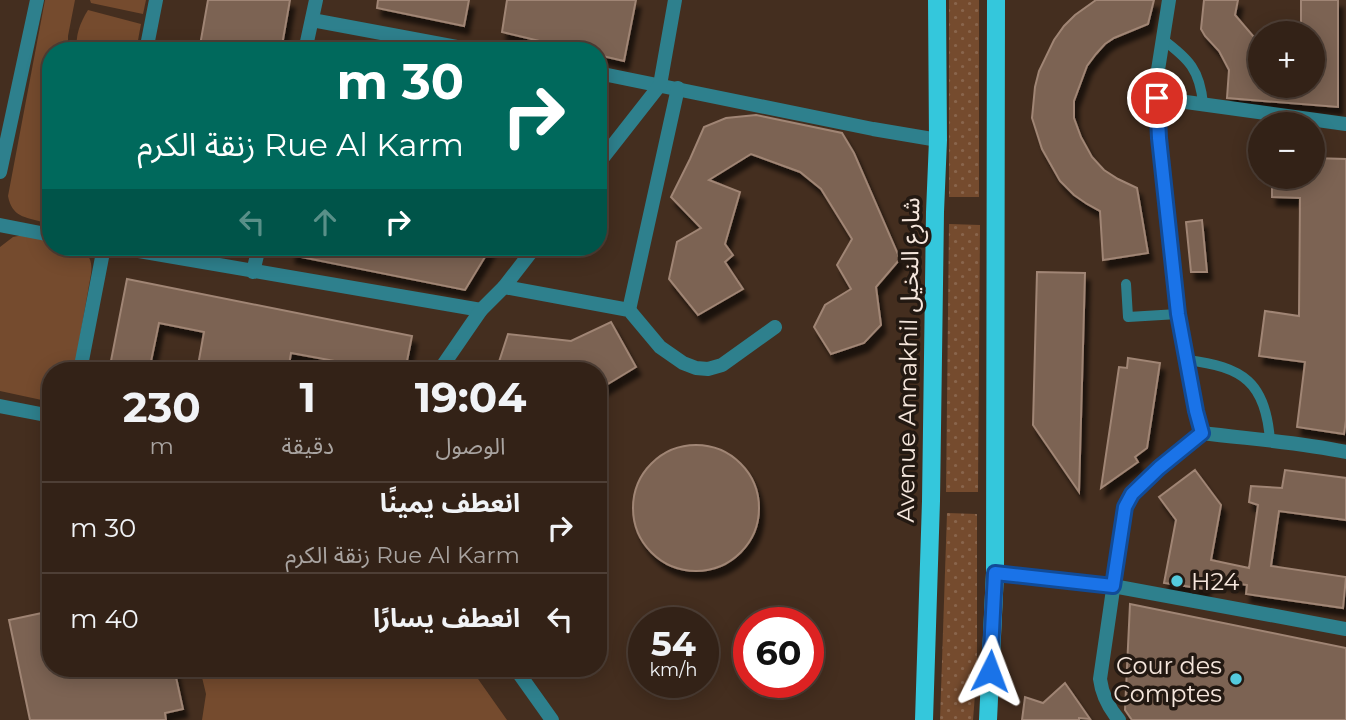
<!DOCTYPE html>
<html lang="ar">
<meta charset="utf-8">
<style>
body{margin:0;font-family:Montserrat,"Noto Sans Arabic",sans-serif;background:#3e2f24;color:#f1f3f6;direction:rtl;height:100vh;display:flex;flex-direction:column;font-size:26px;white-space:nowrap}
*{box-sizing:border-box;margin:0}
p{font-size:23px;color:#a9a4a1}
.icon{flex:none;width:38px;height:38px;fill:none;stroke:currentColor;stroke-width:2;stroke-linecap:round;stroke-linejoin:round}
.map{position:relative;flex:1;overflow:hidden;direction:ltr}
.details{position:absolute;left:42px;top:362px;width:565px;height:315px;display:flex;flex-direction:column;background:#332217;border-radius:28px;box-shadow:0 4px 18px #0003,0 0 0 2px #4e3f36;direction:rtl}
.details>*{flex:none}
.top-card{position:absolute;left:42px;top:42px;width:565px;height:214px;border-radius:28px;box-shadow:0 4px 18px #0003,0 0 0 2px #4e3f36;direction:rtl;background:#00695c;color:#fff;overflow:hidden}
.fabs{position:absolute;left:1248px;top:21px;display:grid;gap:14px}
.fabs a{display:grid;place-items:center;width:77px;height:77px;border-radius:50%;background:#332217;box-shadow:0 4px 18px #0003,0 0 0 2px #4e3f36;font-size:35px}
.speed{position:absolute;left:628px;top:607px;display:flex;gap:14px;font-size:35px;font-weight:700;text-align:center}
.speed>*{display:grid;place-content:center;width:91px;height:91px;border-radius:50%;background:#332217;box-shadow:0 4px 18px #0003,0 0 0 2px #4e3f36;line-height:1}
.speed small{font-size:18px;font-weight:400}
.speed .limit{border:10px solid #d22;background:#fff;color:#111}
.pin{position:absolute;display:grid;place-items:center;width:60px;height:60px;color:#fff;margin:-30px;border:4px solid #fff;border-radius:50%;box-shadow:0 2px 7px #0007}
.me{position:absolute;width:77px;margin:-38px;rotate:3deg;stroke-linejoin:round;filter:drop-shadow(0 0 5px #0008)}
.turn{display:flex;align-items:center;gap:24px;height:147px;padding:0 28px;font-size:32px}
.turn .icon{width:91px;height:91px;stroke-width:2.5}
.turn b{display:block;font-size:49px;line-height:60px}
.lanes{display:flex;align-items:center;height:66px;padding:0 28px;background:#0003;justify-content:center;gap:35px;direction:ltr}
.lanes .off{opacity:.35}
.eta{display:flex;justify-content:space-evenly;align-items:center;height:119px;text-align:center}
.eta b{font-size:42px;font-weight:700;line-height:49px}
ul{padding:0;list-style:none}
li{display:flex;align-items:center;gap:21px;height:91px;padding:0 28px;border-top:2px solid #4e3f36}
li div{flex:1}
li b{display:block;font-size:26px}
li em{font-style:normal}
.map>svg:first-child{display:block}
.green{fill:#754b2e}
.garden{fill:url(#garden-dots)}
.building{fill:#7c6352;stroke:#a08574;stroke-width:2;filter:url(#shadow)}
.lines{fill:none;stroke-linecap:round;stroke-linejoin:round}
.lane{stroke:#2e808d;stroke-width:10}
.street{stroke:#2e808d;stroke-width:14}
.primary{stroke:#34c7dc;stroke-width:18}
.route-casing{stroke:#114b97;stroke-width:18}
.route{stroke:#1a73e8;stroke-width:12}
.poi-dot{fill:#54cadd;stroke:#231912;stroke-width:2.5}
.labels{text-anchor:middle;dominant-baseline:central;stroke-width:7;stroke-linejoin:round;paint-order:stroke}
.street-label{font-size:24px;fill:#f5e6dc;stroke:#231912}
.poi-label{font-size:24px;fill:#f5e6dc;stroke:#231912;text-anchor:start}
</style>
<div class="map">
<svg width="1346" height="720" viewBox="0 0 1346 720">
<defs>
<pattern id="garden-dots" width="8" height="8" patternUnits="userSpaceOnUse" patternTransform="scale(1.75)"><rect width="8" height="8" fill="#754b2e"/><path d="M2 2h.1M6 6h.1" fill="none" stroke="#89654c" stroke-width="1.8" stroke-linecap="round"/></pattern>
<filter id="shadow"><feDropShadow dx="4.5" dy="8" stdDeviation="2" flood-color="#0009"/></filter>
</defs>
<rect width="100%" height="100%" fill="#442e1f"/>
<g class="green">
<path d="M45,0H75L68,36V51H51V209L42,222C25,217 12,217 8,196Z"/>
<path d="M90,0H146L143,14L91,3Z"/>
<path d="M88,10L141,24L136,51H77C75,35 80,23 88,10Z"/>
<path d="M23,235L51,242V247C71,247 95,246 91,274L74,371H51V402L0,391V247L13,237Z"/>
<path d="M200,669H471L507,720H202L206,694Z"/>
</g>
<g class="garden">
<rect x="949" y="0" width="30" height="197"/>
<path d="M949,224L980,225L978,492H946Z"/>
<path d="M947,513L977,514V669L973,720H940Z"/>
</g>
<g class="building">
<path d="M208,0H290L281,51H199Z"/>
<path d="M378,0H469L464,26L377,8Z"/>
<path d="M507,0H636L624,61L598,55V51H581L502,32Z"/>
<path d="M1096,0H1154L1148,24L1114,38L1105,44L1096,54L1087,66L1074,101V118L1081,137L1092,157L1104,170L1118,179L1137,188L1148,253L1103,260L1100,211L1087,204L1074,195L1060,181L1042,149L1032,118L1035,87L1039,71L1054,40L1064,26L1075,15Z"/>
<path d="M1204,0H1238L1235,15L1254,37L1260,50V86H1312V33H1301V0H1338V107L1227,98L1229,70L1219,51L1205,36L1201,29Z"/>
<path d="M756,115L842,133L854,153L900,259L876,287L881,325L864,343L831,354L814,327L825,305L851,289L837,265L852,239L821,189L800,172L751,154L709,180L740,192L725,244L733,255L725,262L743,289L698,315L669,279L677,242L701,228L671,197L690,159L704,127L726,118Z"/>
<path d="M1312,158L1346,159V420L1344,434L1297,427L1305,362L1259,356L1265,311L1299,316L1300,198L1272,197V177H1312Z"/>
<path d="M1202,220L1207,272H1191L1186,222Z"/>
<path d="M292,247H491L465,290L291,255Z"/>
<path d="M1037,272L1085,273L1079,492L1033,425Z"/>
<path d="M127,279L412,336L405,371H336L340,362L291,353L288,371H197L204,332L159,323L149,371H109Z"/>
<path d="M611,322L636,367L598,390V371H496L508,334L571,341Z"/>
<path d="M1128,358L1160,363L1147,448L1135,457L1138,462L1101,488L1119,367L1127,368Z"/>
<circle cx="696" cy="508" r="63"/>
<path d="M1195,470L1221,505L1211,560L1249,568L1258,505L1249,502L1251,486L1282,488L1285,470L1346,478V520L1279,511L1271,566L1346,577L1343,608L1246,594L1247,585L1207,579L1205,589L1164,583L1176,520L1159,497Z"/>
<path d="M1130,604L1346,648V720H1132L1125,710Z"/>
<path d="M51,611V668H174L183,709L165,713L166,720H30L9,620Z"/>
<path d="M1065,683L1090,719L1079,718V720H1022L1025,697L1043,703Z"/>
</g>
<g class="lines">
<g class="lane">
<path d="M1162,39C1189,59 1200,70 1203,104"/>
<path d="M1126,284L1128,317L1178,314"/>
<path d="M1187,360C1243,367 1266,382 1270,441"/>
</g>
<g class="street">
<path d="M312,20L478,51"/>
<path d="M146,51L156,0"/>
<path d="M305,51L316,0"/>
<path d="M598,73L873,129L938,140"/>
<path d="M1157,98L1346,124"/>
<path d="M598,164L660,85L675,0"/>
<path d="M0,172L37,0"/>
<path d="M0,225L51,235"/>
<path d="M115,247L481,310"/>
<path d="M253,272L259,247"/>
<path d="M504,287L535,247"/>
<path d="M629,310L678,88"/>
<path d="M80,371L104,247"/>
<path d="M439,371L481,310L504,287L629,310L660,347L683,363L696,368L708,369L722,365L775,327"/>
<path d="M0,406L51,416"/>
<path d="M1202,433C1250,439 1299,442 1346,452"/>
<path d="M995,573L1113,586L1346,629"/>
<path d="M515,668L552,720"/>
<path d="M1119,720C1108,707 1102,695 1100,679L1125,507C1140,478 1177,454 1202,433L1196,410L1178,314L1159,138L1157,98L1158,70L1169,0"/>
</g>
<g class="primary">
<path d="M924,720L931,501L935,212L938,140L937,0"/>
<path d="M988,720L995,573L996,0"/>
</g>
</g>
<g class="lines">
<g class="route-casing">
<path id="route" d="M990,671L995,573L1113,586L1125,507L1132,494L1159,468L1202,433L1196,411L1178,314L1159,138L1157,98"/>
</g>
<use href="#route" class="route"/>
</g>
<g class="poi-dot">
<circle cx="1177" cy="581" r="7"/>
<circle cx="1236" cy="679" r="7"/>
</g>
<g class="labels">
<g class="street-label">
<text transform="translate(908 360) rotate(-89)">Avenue Annakhil شارع النخيل</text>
</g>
<g class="poi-label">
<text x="1191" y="581">H24</text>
<text x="1222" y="665" text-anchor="end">Cour des<tspan x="1222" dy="28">Comptes</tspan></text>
</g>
</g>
</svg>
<div class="fabs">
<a>+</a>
<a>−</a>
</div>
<div class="speed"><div>54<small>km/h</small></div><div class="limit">60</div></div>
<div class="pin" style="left:1157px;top:98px;background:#d93025"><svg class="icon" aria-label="arrive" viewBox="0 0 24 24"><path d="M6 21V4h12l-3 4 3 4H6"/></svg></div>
<svg class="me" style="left:990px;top:671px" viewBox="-20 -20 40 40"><path d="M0-17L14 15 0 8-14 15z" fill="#1a73e8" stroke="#fff" stroke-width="4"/></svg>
<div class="top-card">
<div class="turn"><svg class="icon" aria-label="right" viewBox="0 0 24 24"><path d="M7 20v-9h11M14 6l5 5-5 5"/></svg><div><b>30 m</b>Rue Al Karm زنقة الكرم</div></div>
<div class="lanes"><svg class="icon off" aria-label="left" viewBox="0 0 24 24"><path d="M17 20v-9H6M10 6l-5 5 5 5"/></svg><svg class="icon off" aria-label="ahead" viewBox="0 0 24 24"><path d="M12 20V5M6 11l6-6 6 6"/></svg><svg class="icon" aria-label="right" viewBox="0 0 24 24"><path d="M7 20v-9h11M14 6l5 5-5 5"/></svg></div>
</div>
<section class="details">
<div class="eta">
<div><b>19:04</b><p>الوصول</p></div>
<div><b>1</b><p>دقيقة</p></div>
<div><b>230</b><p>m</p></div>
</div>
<ul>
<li><svg class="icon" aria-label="right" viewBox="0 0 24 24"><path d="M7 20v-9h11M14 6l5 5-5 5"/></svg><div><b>انعطف يمينًا</b><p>Rue Al Karm زنقة الكرم</p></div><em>30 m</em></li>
<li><svg class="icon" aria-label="left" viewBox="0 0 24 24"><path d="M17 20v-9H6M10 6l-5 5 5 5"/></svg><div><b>انعطف يسارًا</b></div><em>40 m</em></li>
</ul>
</section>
</div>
